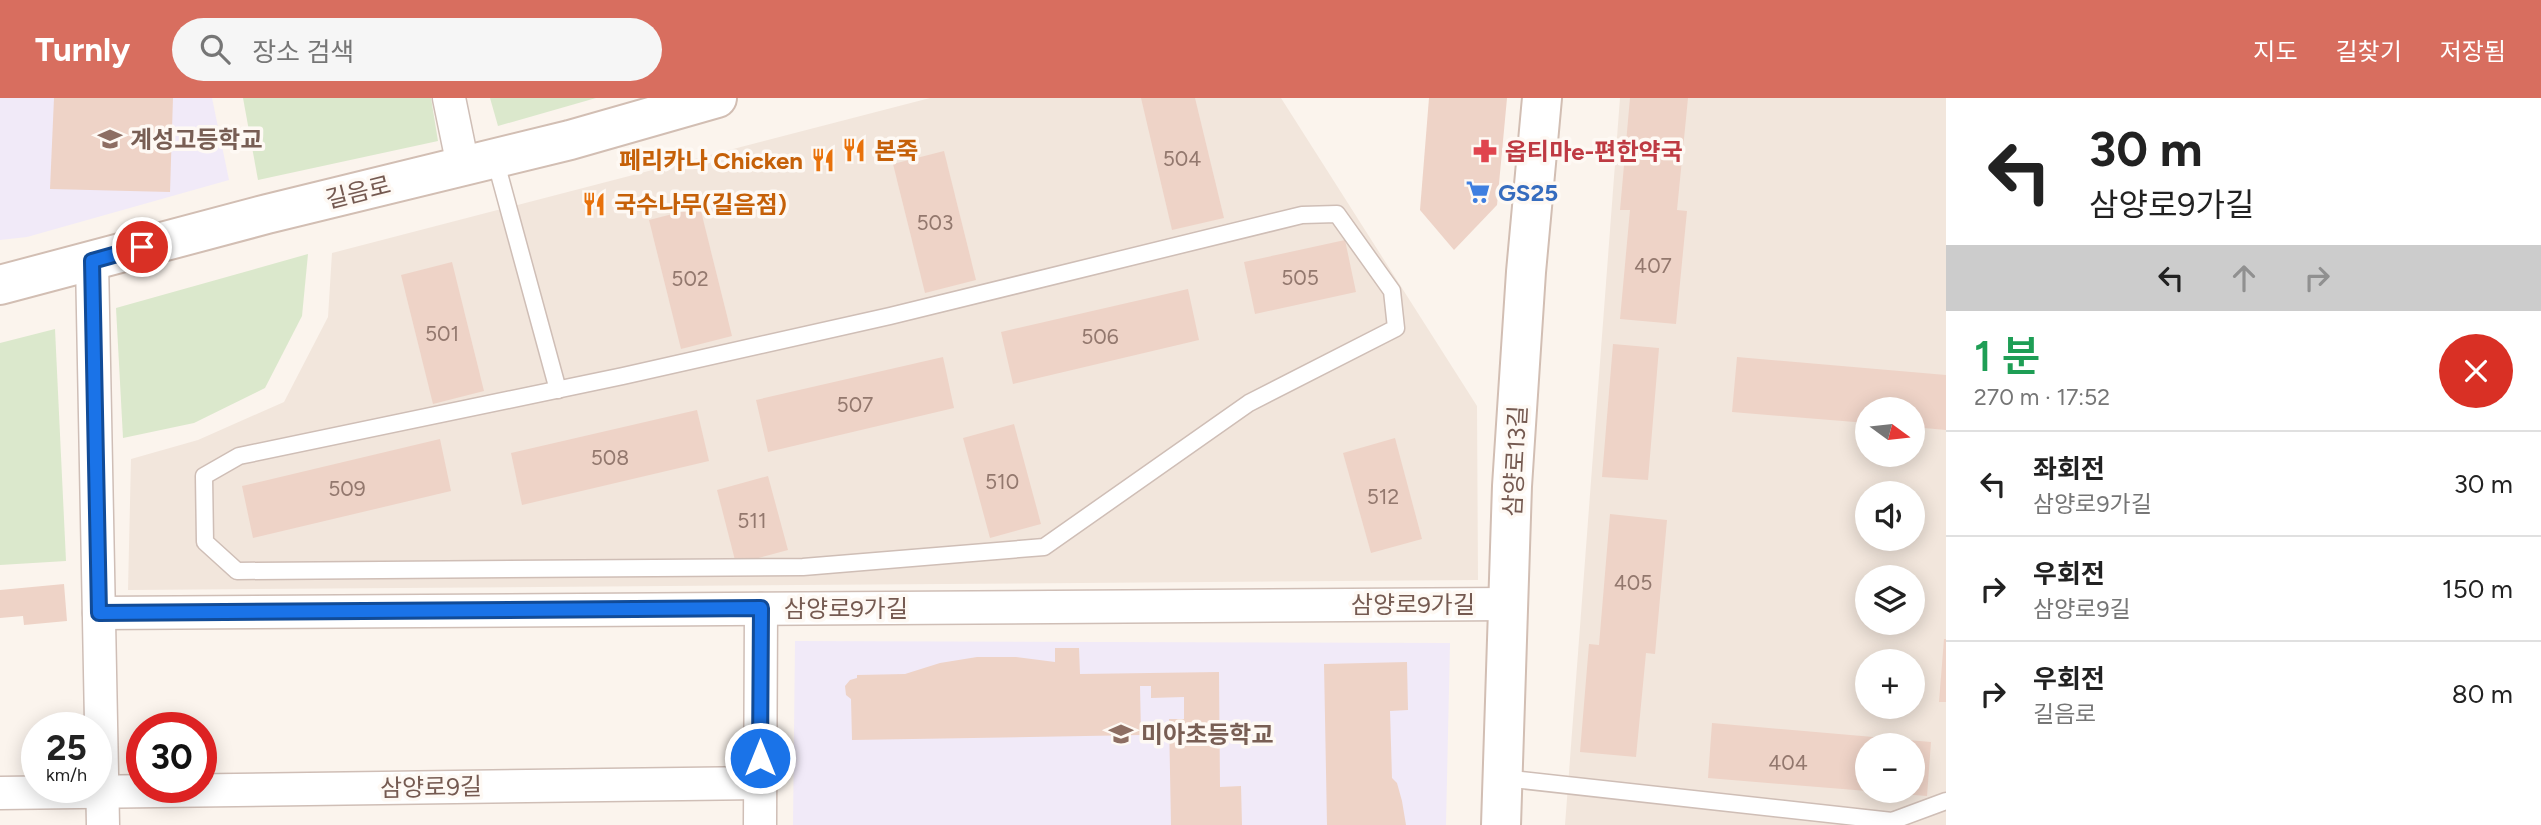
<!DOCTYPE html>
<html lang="ko">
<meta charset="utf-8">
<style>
body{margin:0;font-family:Figtree,"Noto Sans KR",sans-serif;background:#f6f6f6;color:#222;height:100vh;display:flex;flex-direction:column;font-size:26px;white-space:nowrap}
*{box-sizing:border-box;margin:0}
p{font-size:23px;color:#767676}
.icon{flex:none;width:38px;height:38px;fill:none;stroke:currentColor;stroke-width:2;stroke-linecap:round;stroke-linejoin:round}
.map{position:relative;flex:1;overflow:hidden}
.sheet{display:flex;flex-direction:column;background:#fff;width:595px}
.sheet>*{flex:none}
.guide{background:#fff;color:#222;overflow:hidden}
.needle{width:46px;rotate:105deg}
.controls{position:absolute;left:1855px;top:299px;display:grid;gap:14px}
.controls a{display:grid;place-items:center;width:70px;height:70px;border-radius:50%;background:#fff;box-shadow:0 4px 18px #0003;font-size:35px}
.speed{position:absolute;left:21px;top:614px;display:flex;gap:14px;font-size:35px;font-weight:700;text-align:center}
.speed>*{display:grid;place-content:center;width:91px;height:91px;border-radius:50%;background:#fff;box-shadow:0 4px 18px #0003;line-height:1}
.speed small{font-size:18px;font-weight:400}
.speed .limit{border:10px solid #d22;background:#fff;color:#111}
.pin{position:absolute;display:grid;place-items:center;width:60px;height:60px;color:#fff;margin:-30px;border:4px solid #fff;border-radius:50%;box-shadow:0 2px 7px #0007}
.me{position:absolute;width:77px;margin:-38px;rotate:0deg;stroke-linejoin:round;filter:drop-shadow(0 0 5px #0008)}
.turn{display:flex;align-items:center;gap:24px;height:147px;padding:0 28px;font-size:32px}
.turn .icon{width:91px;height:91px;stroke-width:2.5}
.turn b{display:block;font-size:49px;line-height:60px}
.lanes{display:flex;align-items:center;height:66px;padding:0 28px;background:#0003;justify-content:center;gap:35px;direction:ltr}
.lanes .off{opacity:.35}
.round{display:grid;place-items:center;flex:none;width:74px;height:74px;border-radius:37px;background:#f6f6f6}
.overview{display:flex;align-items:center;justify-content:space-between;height:119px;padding:0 28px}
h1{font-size:42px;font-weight:600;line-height:52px;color:#1e9e55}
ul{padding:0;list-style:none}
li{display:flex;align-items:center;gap:21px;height:105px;padding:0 28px;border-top:2px solid #e0e0e0}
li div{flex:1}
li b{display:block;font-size:26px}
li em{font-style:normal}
header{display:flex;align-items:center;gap:42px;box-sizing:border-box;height:98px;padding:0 35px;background:#d86e5f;color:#fff}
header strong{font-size:33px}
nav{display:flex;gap:38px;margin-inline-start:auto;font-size:24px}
.search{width:490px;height:63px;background:#f6f6f6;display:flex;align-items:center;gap:18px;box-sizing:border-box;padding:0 24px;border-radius:38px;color:#767676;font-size:26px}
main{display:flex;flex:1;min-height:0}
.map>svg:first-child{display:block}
.residential{fill:#f2e6dc;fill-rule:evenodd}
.education{fill:#f1eaf8}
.green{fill:#dbe8cc}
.building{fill:#eed3c7}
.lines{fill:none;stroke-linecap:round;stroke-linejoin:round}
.lane-casing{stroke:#cfbeb6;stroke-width:19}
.street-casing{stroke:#cfbeb6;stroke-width:35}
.secondary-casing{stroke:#d2beb3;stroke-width:42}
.lane{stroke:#fff;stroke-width:16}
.street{stroke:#fff;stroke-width:32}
.secondary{stroke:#fff;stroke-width:38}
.route-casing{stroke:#114b97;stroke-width:18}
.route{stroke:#1a73e8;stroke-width:12}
.labels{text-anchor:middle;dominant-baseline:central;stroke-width:7;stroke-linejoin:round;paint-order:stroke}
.number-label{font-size:21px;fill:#93786e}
.education-label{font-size:24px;font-weight:bold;fill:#785e54;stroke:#fef9f4;text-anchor:start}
.food-label{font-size:24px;font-weight:bold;fill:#c56008;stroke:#fef9f4;text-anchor:start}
.health-label{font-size:24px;font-weight:bold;fill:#be3a42;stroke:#fef9f4;text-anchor:start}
.street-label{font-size:24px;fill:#755a51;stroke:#fef9f4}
.shop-label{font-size:24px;font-weight:bold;fill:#366cbe;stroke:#fef9f4;text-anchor:start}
</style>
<header>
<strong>Turnly</strong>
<div class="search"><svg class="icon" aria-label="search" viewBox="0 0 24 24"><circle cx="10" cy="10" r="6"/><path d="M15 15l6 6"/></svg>장소 검색</div>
<nav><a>지도</a><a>길찾기</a><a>저장됨</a></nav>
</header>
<main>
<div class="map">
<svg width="1946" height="727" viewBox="0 0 1946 727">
<rect width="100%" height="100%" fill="#fbf4ed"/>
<g class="residential">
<path d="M930,0H1281L1477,308L1478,482L128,492L131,361L198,342L284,304L328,219L332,155Z"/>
<path d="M1620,0H1946V727H1565ZM1867,312H1913V357H1867ZM1867,396H1913V441H1867ZM1867,480H1913V525H1867ZM1867,564H1913V609H1867ZM1867,648H1913V693H1867Z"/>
</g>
<g class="education">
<path d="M0,0H212L229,82L27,139L0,142Z"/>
<path d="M795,543L1450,545L1446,727H793Z"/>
</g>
<g class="green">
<path d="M243,0H431L438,43L258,82Z"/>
<path d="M490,0H596L498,28Z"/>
<path d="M308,156L302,218L265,290L194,325L123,340L116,210Z"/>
<path d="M55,231L66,463L0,467V245Z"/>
</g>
<g class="building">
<path d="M54,0H173L170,94L50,91Z"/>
<path d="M1141,0H1195L1224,120L1172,132Z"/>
<path d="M1429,0H1507L1497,107L1454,152L1420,112Z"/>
<path d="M1630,0H1688L1677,112L1687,113L1676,226L1620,221L1630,112H1620Z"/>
<path d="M944,53L976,182L925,195L893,66Z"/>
<path d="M700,109L732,238L681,251L649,122Z"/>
<path d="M1345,142L1356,194L1255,216L1244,164Z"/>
<path d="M452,164L484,293L433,306L401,177Z"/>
<path d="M1188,191L1199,242L1013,286L1001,234Z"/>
<path d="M1613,246L1659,250L1648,382L1602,379Z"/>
<path d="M943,259L954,310L768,354L756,302Z"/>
<path d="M1737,259L1946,277V332L1913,329V312H1867V325L1732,314Z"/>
<path d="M697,312L709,363L522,407L511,355Z"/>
<path d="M1014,326L1041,426L990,440L963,340Z"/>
<path d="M1395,340L1422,441L1371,455L1343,355Z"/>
<path d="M440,341L451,393L253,440L242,388Z"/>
<path d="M768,378L788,452L736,466L717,392Z"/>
<path d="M1610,416L1667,422L1655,556L1646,555L1636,659L1580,654L1589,546L1599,547Z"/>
<path d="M64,486L67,523L24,527L23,518L0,520V492Z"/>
<path d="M1944,541H1946V604H1939Z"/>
<path d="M1055,550H1079L1080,576L1219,574L1220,689L1241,688L1242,727H1171L1169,621H1184V599L1151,600V588H1140L1141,637L852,642L851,601L846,597L845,588L850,582L857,580V577L905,576L940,565L977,559H1016L1055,564Z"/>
<path d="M1407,564L1408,612L1390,613L1392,680L1397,685L1402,703L1406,727H1327L1324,566Z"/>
<path d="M1712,625L1931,644L1927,698L1888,695V693H1913V648H1867V693L1708,680Z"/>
</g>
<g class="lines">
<g class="lane-casing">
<g id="lane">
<path d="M495,61L558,292"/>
<path d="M1337,116L1392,193L1396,230L1249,305L1044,449L803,469L237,473L205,444L204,378L239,358L623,278L890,218L1302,117Z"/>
<path d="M1503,680L1892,723L1946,703"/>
</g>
</g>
<g class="street-casing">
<g id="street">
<path d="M449,0L463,68"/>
<path d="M92,163L103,727"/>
<path d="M99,515L1509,506"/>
<path d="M0,695L760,685"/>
<path d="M760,727L761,511"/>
</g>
</g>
<g class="secondary-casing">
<g id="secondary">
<path d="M0,187L267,116L570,42L717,0"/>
<path d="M1501,727L1512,388L1526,174L1542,0"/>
</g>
</g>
<use href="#lane" class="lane"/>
<use href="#street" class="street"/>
<use href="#secondary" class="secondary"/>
</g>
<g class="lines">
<g class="route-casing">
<path id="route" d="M142,149L92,163L99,515L761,510L760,660"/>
</g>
<use href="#route" class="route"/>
</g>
<defs>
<g id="school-bare" transform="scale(1.89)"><path d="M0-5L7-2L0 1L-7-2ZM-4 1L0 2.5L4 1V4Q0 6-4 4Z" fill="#8d6e63" stroke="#fef9f4" stroke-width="2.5" paint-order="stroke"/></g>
<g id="restaurant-bare" transform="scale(1.89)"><path d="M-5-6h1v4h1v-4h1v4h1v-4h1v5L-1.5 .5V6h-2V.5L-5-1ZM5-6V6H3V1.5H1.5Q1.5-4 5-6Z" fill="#e8710a" stroke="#fef9f4" stroke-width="2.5" paint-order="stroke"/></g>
<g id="pharmacy-bare" transform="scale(1.89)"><path d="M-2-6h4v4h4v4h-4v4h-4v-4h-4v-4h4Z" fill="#e0444e" stroke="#fef9f4" stroke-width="2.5" paint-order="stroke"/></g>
<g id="supermarket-bare" transform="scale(1.89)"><path d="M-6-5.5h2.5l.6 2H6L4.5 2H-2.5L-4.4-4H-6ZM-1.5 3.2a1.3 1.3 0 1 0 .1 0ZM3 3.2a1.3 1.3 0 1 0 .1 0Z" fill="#3f7fe0" stroke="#fef9f4" stroke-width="2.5" paint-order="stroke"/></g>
</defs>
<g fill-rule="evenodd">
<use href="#school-bare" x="110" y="41"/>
<use href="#restaurant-bare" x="854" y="52"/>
<use href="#pharmacy-bare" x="1485" y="53"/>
<use href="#restaurant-bare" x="823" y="62"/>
<use href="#supermarket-bare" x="1478" y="94"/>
<use href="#restaurant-bare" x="594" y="106"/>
<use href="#school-bare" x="1121" y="636"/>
</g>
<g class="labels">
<g class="number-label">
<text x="1182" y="60">504</text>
<text x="935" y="124">503</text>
<text x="1653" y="167">407</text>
<text x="1300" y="179">505</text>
<text x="690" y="180">502</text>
<text x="442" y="235">501</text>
<text x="1100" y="238">506</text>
<text x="855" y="306">507</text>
<text x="610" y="359">508</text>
<text x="1002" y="383">510</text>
<text x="347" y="390">509</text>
<text x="1383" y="398">512</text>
<text x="752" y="422">511</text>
<text x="1633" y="484">405</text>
<text x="1788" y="664">404</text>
</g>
<g class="education-label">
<text x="130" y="41">계성고등학교</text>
<text x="1141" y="636">미아초등학교</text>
</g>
<g class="food-label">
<text x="874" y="52">본죽</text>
<text x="803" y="62" text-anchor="end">페리카나 Chicken</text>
<text x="614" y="106">국수나무(길음점)</text>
</g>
<g class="health-label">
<text x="1505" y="53">옵티마e-편한약국</text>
</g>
<g class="street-label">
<text transform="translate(358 94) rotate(-14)">길음로</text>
<text transform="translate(1515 363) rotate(-87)">삼양로13길</text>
<text x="1413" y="506">삼양로9가길</text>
<text x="846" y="510">삼양로9가길</text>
<text transform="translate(431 689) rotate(-1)">삼양로9길</text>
</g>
<g class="shop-label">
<text x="1498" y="94">GS25</text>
</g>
</g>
</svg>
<div class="controls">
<a><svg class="needle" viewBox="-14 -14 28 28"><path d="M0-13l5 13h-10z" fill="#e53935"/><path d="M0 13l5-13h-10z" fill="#767676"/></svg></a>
<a><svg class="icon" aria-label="sound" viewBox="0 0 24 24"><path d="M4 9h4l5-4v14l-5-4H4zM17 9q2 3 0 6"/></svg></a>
<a><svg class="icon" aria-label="layers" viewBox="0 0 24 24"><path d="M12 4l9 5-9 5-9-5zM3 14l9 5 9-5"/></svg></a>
<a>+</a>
<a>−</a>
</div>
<div class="speed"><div>25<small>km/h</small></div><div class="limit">30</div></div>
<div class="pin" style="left:142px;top:149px;background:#d93025"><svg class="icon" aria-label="arrive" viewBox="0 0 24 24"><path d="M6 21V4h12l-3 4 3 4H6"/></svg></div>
<svg class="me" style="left:760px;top:660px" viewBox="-20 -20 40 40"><circle r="17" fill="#1a73e8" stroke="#fff" stroke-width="3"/><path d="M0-11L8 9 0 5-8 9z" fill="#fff"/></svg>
</div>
<section class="sheet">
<div class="guide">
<div class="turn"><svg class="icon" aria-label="left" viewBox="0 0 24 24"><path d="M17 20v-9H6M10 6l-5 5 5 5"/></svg><div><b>30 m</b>삼양로9가길</div></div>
<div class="lanes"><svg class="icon" aria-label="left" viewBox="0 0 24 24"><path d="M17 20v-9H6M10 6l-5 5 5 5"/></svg><svg class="icon off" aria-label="ahead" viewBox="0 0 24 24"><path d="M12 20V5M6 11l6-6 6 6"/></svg><svg class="icon off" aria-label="right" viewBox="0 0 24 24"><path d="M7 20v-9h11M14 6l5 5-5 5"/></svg></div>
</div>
<div class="overview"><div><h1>1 분</h1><p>270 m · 17:52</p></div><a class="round" style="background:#d93025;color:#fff"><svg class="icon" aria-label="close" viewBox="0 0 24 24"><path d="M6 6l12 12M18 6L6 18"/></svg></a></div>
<ul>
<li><svg class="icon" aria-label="left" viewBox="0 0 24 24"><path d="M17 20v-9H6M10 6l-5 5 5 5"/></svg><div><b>좌회전</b><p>삼양로9가길</p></div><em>30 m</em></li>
<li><svg class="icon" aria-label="right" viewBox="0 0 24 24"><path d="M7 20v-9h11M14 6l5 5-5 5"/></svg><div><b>우회전</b><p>삼양로9길</p></div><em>150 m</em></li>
<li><svg class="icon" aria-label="right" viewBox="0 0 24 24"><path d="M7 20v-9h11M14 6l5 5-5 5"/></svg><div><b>우회전</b><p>길음로</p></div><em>80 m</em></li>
</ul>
</section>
</main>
